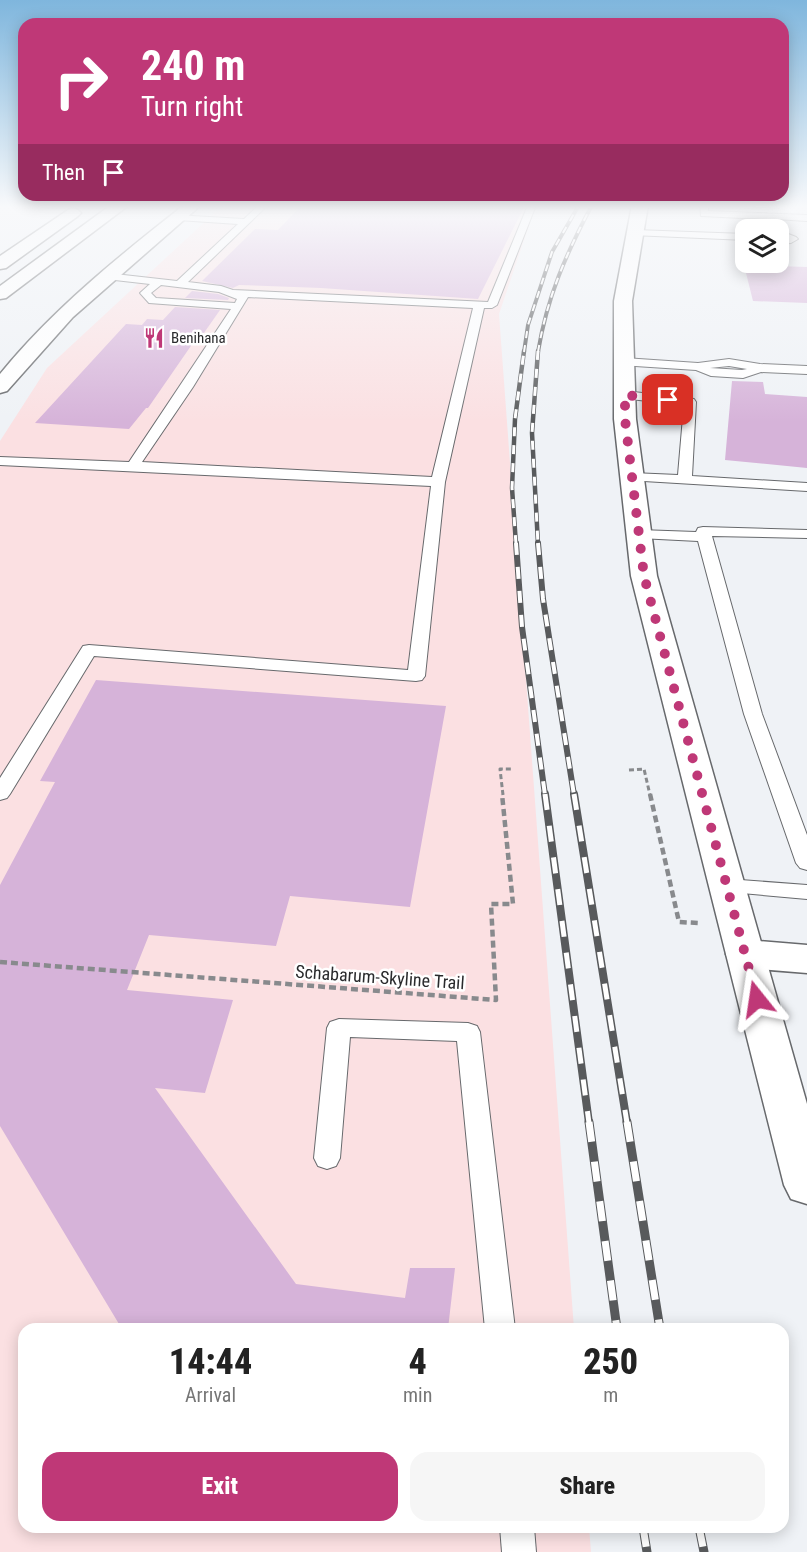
<!DOCTYPE html>
<style>
body{margin:0;font-family:"Roboto Condensed",sans-serif;background:#f6f6f6;color:#222;height:100vh;display:flex;flex-direction:column;font-size:22px;white-space:nowrap}
*{box-sizing:border-box;margin:0}
p{font-size:20px;color:#767676}
.icon{flex:none;width:33px;height:33px;fill:none;stroke:currentColor;stroke-width:2;stroke-linecap:round;stroke-linejoin:round}
.map{position:relative;flex:1;overflow:hidden}
.drawer{position:absolute;left:18px;top:1323px;width:771px;height:210px;display:flex;flex-direction:column;background:#fff;border-radius:18px;box-shadow:0 3px 15px #0003}
.drawer>*{flex:none}
.banner{position:absolute;left:18px;top:18px;width:771px;height:183px;border-radius:18px;box-shadow:0 3px 15px #0003;background:#bf3877;color:#fff;overflow:hidden}
.tools{position:absolute;left:735px;top:219px;display:grid;gap:12px}
.tools a{display:grid;place-items:center;width:54px;height:54px;border-radius:12px;background:#fff;box-shadow:0 3px 15px #0003;font-size:30px}
.pin{position:absolute;display:grid;place-items:center;width:51px;height:51px;color:#fff;margin:-26px;border-radius:12px;box-shadow:0 3px 9px #0006}
.me{position:absolute;width:66px;margin:-33px;rotate:345deg;stroke-linejoin:round;filter:drop-shadow(0 0 4px #0008)}
.turn{display:flex;align-items:center;gap:21px;height:126px;padding:0 24px;font-size:27px}
.turn .icon{width:78px;height:78px;stroke-width:2.5}
.turn b{display:block;font-size:42px;line-height:51px}
.then{display:flex;align-items:center;height:57px;padding:0 24px;background:#0003;gap:12px;font-size:22px}
.eta{display:flex;justify-content:space-evenly;align-items:center;height:102px;text-align:center}
.eta b{font-size:36px;font-weight:800;line-height:42px}
.primary-button{display:flex;gap:12px;margin-top:auto;padding:12px 24px}
.primary-button a{flex:1;height:69px;border-radius:18px;background:#bf3877;color:#fff;font-size:24px;font-weight:800;line-height:69px;text-align:center}
.primary-button a+a{background:#f6f6f6;color:#222}
.map>svg:first-child{display:block}
.commercial{fill:#fbe0e2}
.building{fill:#d6b3d9}
.lines{fill:none;stroke-linecap:round;stroke-linejoin:round}
.lane-casing{stroke:#67696c;stroke-width:2}
.street-casing{stroke:#67696c;stroke-width:3}
.secondary-casing{stroke:#67696c;stroke-width:3}
.highway-casing{stroke:#67696c;stroke-width:3}
.path-far1{stroke:#888a8d;stroke-width:3;stroke-dasharray:5 3;stroke-linecap:butt}
.path{stroke:#888a8d;stroke-width:4.5;stroke-dasharray:7 4;stroke-linecap:butt}
.lane{fill:#fff;fill-rule:evenodd}
.street{fill:#fff;fill-rule:evenodd}
.secondary{fill:#fff;fill-rule:evenodd}
.highway{fill:#fff;fill-rule:evenodd}
.rail-far4-casing{stroke:#585a5c;stroke-width:4}
.rail-far3-casing{stroke:#585a5c;stroke-width:4.5}
.rail-far2-casing{stroke:#585a5c;stroke-width:6}
.rail-far1-casing{stroke:#585a5c;stroke-width:8}
.rail-casing{stroke:#585a5c;stroke-width:9}
.rail-far4{stroke:#fff;stroke-width:2;stroke-dasharray:7;stroke-linecap:butt}
.rail-far3{stroke:#fff;stroke-width:3;stroke-dasharray:9;stroke-linecap:butt}
.rail-far2{stroke:#fff;stroke-width:4;stroke-dasharray:12;stroke-linecap:butt}
.rail-far1{stroke:#fff;stroke-width:5;stroke-dasharray:16;stroke-linecap:butt}
.rail{stroke:#fff;stroke-width:7;stroke-dasharray:20;stroke-linecap:butt}
.route{stroke:#bf3877;stroke-width:10;stroke-dasharray:0 18}
.labels{text-anchor:middle;dominant-baseline:central;stroke-width:5;stroke-linejoin:round;paint-order:stroke}
.far-poi-label{font-size:15px;fill:#2a2b2d;stroke:#fff;text-anchor:start}
.street-label{font-size:18px;fill:#2a2b2d;stroke:#fff}
</style>
<div class="map">
<svg width="807" height="1552" viewBox="0 0 807 1552">
<rect width="100%" height="100%" fill="#eff2f6"/>
<path class="commercial" d="M223,205H536L499,314L574,1329H24V1527H589L591,1552H0V441L47,368Z"/>
<g class="building">
<path d="M302,205H525L478,299L321,288L239,285L233,288L202,281L255,229L278,230Z"/>
<path d="M744,265L807,267V303L753,301Z"/>
<path d="M192,291L218,294L229,298L228,300L185,298Z"/>
<path d="M175,307L220,310L199,340H195L148,408H146L129,429L35,423L126,324L142,325L147,319L163,320Z"/>
<path d="M732,381L763,382L765,394L807,397V468L725,460Z"/>
<path d="M96,680L446,706L410,907L290,896L276,946L149,935L127,990L233,1000L205,1093L155,1088L296,1284L405,1298L410,1268H455L448,1329H122L0,1126V885L55,782L40,781Z"/>
</g>
<g class="lines">
<g class="lane-casing">
<g id="lane">
<path d="M259,205H268L188,282L221,286L233,290L488,302L528,205H536L497,305L492,308H484L445,482L425,676L422,680L416,681L94,656L10,794L7,798L0,800V778L83,646L89,645L408,670L431,486L0,465V457L129,462L231,309L149,303L140,293L150,284L106,279L101,276L106,273L177,281L238,224L178,220L173,217L175,215L244,219ZM161,285L219,292L237,299L235,303L156,298L151,293ZM248,297L473,308L432,477L142,462L193,387Z"/>
<path d="M700,205H708V211L807,215V221L775,219L778,230H769L765,219L701,216Z"/>
<path d="M635,230L746,234V240L632,235L630,233Z"/>
<path d="M778,230L796,237L798,239L791,243L778,244V238H782L778,237Z"/>
<path d="M624,358L698,363L729,359L760,364L807,366V374L761,372L743,378L711,376L696,370L620,365L618,362ZM729,366L747,369L742,370L710,368Z"/>
<path d="M625,391L694,399L696,402L692,476L807,483V491L627,480L625,477L627,474L632,473L678,475L684,405L621,398L619,395L621,392Z"/>
<path d="M703,527L807,530V538L712,536L762,714L807,835V870L800,868L796,863L744,714L698,541L639,538L632,534L639,530L696,532L698,528Z"/>
<path d="M727,879L807,885V899L719,891L716,886L719,881Z"/>
<path d="M339,1019L468,1023L477,1026L480,1032L515,1329H485L457,1041L350,1037L340,1158L336,1166L327,1169L318,1166L314,1158L327,1028L330,1022Z"/>
<path d="M500,1527H534L536,1552H502Z"/>
</g>
</g>
<g class="street-casing">
<path id="street" d="M745,940L807,945V973L745,968L731,964L726,954L731,944Z"/>
</g>
<g class="secondary-casing">
<g id="secondary">
<path d="M184,205H201L73,317L7,391L0,393V374C53,309 118,257 184,205Z"/>
<path d="M632,205H648L632,301L636,419L657,576L807,1104V1204L791,1199L784,1185L631,576L614,419V301Z"/>
</g>
</g>
<g class="highway-casing">
<g id="highway">
<path d="M111,205H129L6,298L0,299V286Z"/>
<path d="M73,208L78,210L81,213L78,216L6,268L0,269V256L68,210Z"/>
</g>
</g>
<g class="path-far1">
<path d="M629,770L644,769L650,795"/>
<path d="M503,795L500,769H511"/>
</g>
<g class="path">
<path d="M650,794L679,922L698,923"/>
<path d="M0,962L496,1000L491,904H513L502,794"/>
</g>
<use href="#lane" class="lane"/>
<use href="#street" class="street"/>
<use href="#secondary" class="secondary"/>
<use href="#highway" class="highway"/>
<g class="rail-far4-casing">
<g id="rail-far4">
<path d="M524,352L528,325L552,252L579,205"/>
<path d="M538,352C547,297 566,254 592,205"/>
</g>
</g>
<g class="rail-far3-casing">
<g id="rail-far3">
<path d="M538,351L532,433L538,544"/>
<path d="M516,544L512,488L515,419L524,351"/>
</g>
</g>
<g class="rail-far2-casing">
<g id="rail-far2">
<path d="M516,543L522,627L545,795"/>
<path d="M538,543L543,599L574,795"/>
</g>
</g>
<g class="rail-far1-casing">
<g id="rail-far1">
<path d="M545,794L589,1123"/>
<path d="M574,794L627,1123"/>
</g>
</g>
<g class="rail-casing">
<g id="rail">
<path d="M589,1122L617,1329"/>
<path d="M627,1122L660,1329"/>
<path d="M643,1527L647,1552"/>
<path d="M699,1527L704,1552"/>
</g>
</g>
<use href="#rail-far4" class="rail-far4"/>
<use href="#rail-far3" class="rail-far3"/>
<use href="#rail-far2" class="rail-far2"/>
<use href="#rail-far1" class="rail-far1"/>
<use href="#rail" class="rail"/>
</g>
<linearGradient id="sky" x2="0" y2="1"><stop stop-color="#7fb6dd"/><stop offset="0.49" stop-color="#f8f9fb"/><stop offset="1" stop-color="#f8f9fb" stop-opacity="0"/></linearGradient>
<rect width="807" height="422" fill="url(#sky)"/>
<g class="lines">
<path class="route" d="M668,400L625,395V419L644,576L757,999"/>
</g>
<defs>
<g id="restaurant-bare" transform="scale(1.62)"><path d="M-5-6h1v4h1v-4h1v4h1v-4h1v5L-1.5 .5V6h-2V.5L-5-1ZM5-6V6H3V1.5H1.5Q1.5-4 5-6Z" fill="#bf3877" stroke="#fff" stroke-width="2.5" paint-order="stroke"/></g>
</defs>
<g fill-rule="evenodd">
<use href="#restaurant-bare" x="154" y="338"/>
</g>
<g class="labels">
<g class="far-poi-label">
<text x="171" y="338">Benihana</text>
</g>
<g class="street-label">
<text transform="translate(380 977) rotate(4)">Schabarum-Skyline Trail</text>
</g>
</g>
</svg>
<div class="tools">
<a><svg class="icon" aria-label="layers" viewBox="0 0 24 24"><path d="M12 4l9 5-9 5-9-5zM3 14l9 5 9-5"/></svg></a>
</div>
<div class="pin" style="left:668px;top:400px;background:#d93025"><svg class="icon" aria-label="arrive" viewBox="0 0 24 24"><path d="M6 21V4h12l-3 4 3 4H6"/></svg></div>
<svg class="me" style="left:757px;top:999px" viewBox="-20 -20 40 40"><path d="M0-17L14 15 0 8-14 15z" fill="#bf3877" stroke="#fff" stroke-width="4"/></svg>
<div class="banner">
<div class="turn"><svg class="icon" aria-label="right" viewBox="0 0 24 24"><path d="M7 20v-9h11M14 6l5 5-5 5"/></svg><div><b>240 m</b>Turn right</div></div>
<div class="then">Then<svg class="icon" aria-label="arrive" viewBox="0 0 24 24"><path d="M6 21V4h12l-3 4 3 4H6"/></svg></div>
</div>
<section class="drawer">
<div class="eta">
<div><b>14:44</b><p>Arrival</p></div>
<div><b>4</b><p>min</p></div>
<div><b>250</b><p>m</p></div>
</div>
<div class="primary-button"><a>Exit</a><a>Share</a></div>
</section>
</div>
